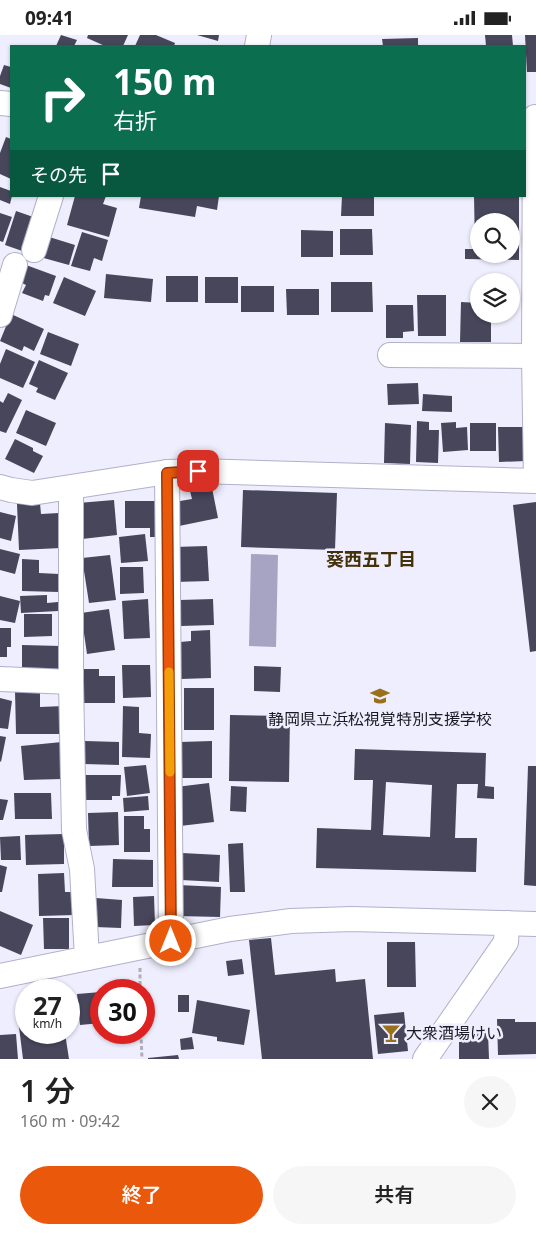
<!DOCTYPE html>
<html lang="ja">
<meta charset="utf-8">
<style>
body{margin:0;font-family:"Noto Sans","Noto Sans JP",sans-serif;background:#f6f6f6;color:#222;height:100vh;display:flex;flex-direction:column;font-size:19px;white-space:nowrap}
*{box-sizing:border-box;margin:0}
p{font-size:16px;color:#767676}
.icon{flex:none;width:28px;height:28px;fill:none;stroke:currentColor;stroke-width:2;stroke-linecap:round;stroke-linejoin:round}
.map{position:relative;height:1024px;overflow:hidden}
.details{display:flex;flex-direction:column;background:#fff;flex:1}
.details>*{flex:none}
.guide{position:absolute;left:10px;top:10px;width:516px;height:152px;border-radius:0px;box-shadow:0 1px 4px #0004;background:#0b6e4f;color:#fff;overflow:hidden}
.fabs{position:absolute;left:470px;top:178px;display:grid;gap:10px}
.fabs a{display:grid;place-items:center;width:50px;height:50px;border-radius:50%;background:#fff;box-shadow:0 1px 4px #0004;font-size:25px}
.speed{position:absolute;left:15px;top:944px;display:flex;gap:10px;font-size:25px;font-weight:700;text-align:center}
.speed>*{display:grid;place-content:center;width:65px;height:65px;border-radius:50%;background:#fff;box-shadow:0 1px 4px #0004;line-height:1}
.speed small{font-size:12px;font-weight:400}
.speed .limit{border:8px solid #d22;background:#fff;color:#111}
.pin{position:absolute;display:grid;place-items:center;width:42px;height:42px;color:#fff;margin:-21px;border-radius:10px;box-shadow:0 2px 8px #0006}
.me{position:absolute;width:55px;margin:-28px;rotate:0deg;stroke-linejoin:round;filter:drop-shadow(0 0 4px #0008)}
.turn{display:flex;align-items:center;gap:18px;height:105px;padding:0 20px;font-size:22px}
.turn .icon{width:65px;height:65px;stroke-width:2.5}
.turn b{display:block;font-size:35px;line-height:42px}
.then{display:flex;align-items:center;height:48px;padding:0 20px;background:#0003;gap:10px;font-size:19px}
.round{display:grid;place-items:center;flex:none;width:52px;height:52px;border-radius:26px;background:#f6f6f6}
.overview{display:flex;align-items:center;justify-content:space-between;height:85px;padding:0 20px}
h1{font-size:30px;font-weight:600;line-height:38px}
.primary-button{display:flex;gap:10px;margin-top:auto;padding:10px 20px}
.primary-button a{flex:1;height:58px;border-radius:30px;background:#ea580c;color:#fff;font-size:20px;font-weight:600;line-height:58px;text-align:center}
.primary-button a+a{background:#f6f6f6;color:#222}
.status{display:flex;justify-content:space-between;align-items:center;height:35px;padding:0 25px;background:#fff;direction:ltr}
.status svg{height:14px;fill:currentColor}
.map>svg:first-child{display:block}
.water{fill:#a7a4c3}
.building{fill:#48465b;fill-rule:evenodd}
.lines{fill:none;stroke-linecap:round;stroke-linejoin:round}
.minor-casing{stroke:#b2b0c9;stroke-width:26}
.path{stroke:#afaebc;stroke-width:3;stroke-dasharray:4 2.5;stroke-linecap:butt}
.minor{stroke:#fff;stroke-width:24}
.route-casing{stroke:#983908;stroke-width:12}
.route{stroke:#ea580c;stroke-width:9}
.slow{stroke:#f59e0b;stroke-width:9}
.labels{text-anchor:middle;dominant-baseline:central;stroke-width:5;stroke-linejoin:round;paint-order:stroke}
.poi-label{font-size:16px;fill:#1b1a24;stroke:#efeefe}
.neighbourhood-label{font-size:18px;font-weight:bold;fill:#443009;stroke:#efeefe}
</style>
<div class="status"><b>09:41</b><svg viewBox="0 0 49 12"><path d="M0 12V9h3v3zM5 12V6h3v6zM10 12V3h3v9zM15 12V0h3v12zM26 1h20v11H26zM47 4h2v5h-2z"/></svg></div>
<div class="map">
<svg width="536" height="1024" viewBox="0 0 536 1024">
<rect width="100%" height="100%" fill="#efeefe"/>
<path class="water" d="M251,519L278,520L276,612L249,611Z"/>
<g class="building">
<path d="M61,0L77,5L74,11H56Z"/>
<path d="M88,0H128L123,11H105L87,3Z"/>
<path d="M140,0H156L175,8L174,11H135Z"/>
<path d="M197,0H219L218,6Z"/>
<path d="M485,0H512L513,11H486Z"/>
<path d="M525,0H536V37H527Z"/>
<path d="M418,3V11H383L382,4Z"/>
<path d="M4,30L11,32V53L0,49V41Z"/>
<path d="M6,102L11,104V144L0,139V118Z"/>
<path d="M0,152L11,156L12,161L10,169L0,165Z"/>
<path d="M75,161H106L103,169L117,173L109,202L67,190Z"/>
<path d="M141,161H219L217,175L197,171L195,182L139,173Z"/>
<path d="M342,161H374V181H341Z"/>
<path d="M474,161H519V225L465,224V214H475ZM479,186H511V219H479Z"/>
<path d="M16,176L39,184L28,218L5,210Z"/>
<path d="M0,178L12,182L3,207L0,206Z"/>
<path d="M340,194H372L373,220H340Z"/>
<path d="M301,195L333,196V222H301Z"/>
<path d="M82,197L108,205L102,226L94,223L90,236L71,231Z"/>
<path d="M46,201L75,210L69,230L40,222Z"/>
<path d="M26,230L56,241L49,261L45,260L43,266L22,258L26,250L20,247Z"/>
<path d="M106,239L153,244L151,267L104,263Z"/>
<rect x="166" y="241" width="32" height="26"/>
<path d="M64,242L96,256L85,281L53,268Z"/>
<rect x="205" y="242" width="33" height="26"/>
<path d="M331,247H372L373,277H331Z"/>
<rect x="241" y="251" width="33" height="26"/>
<path d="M286,254H319V280H287Z"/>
<path d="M417,260H446V301H418Z"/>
<path d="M461,267L479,268V279H491V307H460Z"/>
<path d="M386,270H413L414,296L403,297V303H386Z"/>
<path d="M11,279L44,294L34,316L24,311L22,316L0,306Z"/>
<path d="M48,297L79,309L71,331L40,319Z"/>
<path d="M6,314L35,327L23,353L0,343V329Z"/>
<path d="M39,325L68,338L55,365L36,357L38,353L29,349Z"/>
<path d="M418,348L419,369L388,370L387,349Z"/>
<path d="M8,358L22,365L6,398L0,396V366L3,368Z"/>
<path d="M423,359L452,361V377L422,376Z"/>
<path d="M26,375L56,388L46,411L16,398Z"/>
<path d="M417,386L429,387V395H439L438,428L416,427Z"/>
<path d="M456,387V393L467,392L468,415L443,417L441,388Z"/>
<path d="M385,388L411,390L410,429L384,428Z"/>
<rect x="470" y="388" width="26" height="28"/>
<path d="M498,392H525L526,426L499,427Z"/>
<path d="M15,404L33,413V416L43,421L34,438L5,424Z"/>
<path d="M210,443L218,483L179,491L174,467L192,464L188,448Z"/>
<path d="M243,455L337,458L335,515L241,512Z"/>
<path d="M114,465L117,500L82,504L78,468Z"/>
<path d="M125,466H156L157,502H150V493H125Z"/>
<path d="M536,467V616L530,617L513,470Z"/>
<path d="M40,468L41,479L59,478L61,513L19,515L17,469Z"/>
<path d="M0,477L16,481L11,506L0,503Z"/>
<path d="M145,499L148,526L121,528L119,502Z"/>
<path d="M207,511L209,546L175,547L174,512Z"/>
<path d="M0,514L20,519L15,539L0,535Z"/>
<path d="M110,520L116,565L89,568L82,523Z"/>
<path d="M22,524L39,525V538L59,539V557L22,556Z"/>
<path d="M120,532H143L144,558L120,559Z"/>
<path d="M47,560V568L58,567V576L21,578L20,561Z"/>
<path d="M0,561L20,566L15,588L0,585Z"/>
<path d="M148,564L150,603L124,604L122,566Z"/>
<path d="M213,564L214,590L181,591L180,565Z"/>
<path d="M109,574L115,615L87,619L81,578Z"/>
<path d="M24,579H52V601L24,602Z"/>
<path d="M0,593H11V612H7V622H0Z"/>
<path d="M210,595L211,643L181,644L180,607L191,606V596Z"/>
<path d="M22,610L61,611V639H22Z"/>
<path d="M122,630H150L151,662L123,663Z"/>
<path d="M254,631L281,632L280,657L254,656Z"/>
<path d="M83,634H99V641H115V668H83Z"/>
<rect x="184" y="653" width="30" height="42"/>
<path d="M40,655V672L64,671V699H16L15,656Z"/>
<path d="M0,663L12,666L8,694L0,693Z"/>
<path d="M123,671L139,672V698L151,699L150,723L122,722Z"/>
<path d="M230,680L290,681L289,747L229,746Z"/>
<path d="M0,701L6,702L1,727L0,726Z"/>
<path d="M85,706L119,707V730L84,729Z"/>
<path d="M212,706V743H181L180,707Z"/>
<path d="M62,707V744L24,745L21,711Z"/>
<path d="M355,714L486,718L485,751L494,752V764L477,763L478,749H457L455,803H477L476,837L316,833L317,793L371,795L373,745H354ZM386,747L432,750L430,802L383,800Z"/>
<path d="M146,730L150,758L127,761L124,732Z"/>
<path d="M528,731H536V851L524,850Z"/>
<path d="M84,740H121L120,761H112V765H84Z"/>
<path d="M209,748L214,787L180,791L176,752Z"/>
<path d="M231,751L247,752L246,777L230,776Z"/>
<path d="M14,758H51L52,784H15Z"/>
<path d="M148,761L149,775L124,777L123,763Z"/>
<path d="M0,764L8,765L3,785H0Z"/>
<path d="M118,777L119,810L89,811L88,778Z"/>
<path d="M124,781H144V794H150V817H124Z"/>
<path d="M64,799V829L26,830L25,800Z"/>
<path d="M20,801L21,825H1L0,802Z"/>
<path d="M243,808L245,857H230L228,809Z"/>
<path d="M182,818L220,820L219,847L181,845Z"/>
<path d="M113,824L153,825V852H112Z"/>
<path d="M0,830L7,832L2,857H0Z"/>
<path d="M64,838L65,857H74L75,880L39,881L38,839Z"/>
<path d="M178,850L221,852L220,882L177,881Z"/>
<path d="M154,861L155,890L134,891L133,862Z"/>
<path d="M96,863L122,865L121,893L95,892Z"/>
<path d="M0,876L33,890L21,920L0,911Z"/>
<path d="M43,883H69V914H44Z"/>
<path d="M271,903L275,940L335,934L336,947L365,944L373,1024H262L249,905Z"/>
<path d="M387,907H415L416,952H387Z"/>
<path d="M242,924L244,939L228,941L226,926Z"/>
<path d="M101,957V988L80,990L77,959Z"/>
<rect x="178" y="960" width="11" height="17"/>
<path d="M197,965L250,975L244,1010L217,1006V1002L192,998Z"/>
<path d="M17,976H26V998H65L69,1024H23Z"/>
<path d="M404,977L408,1016L378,1019L374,980Z"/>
<path d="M497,984H515V987H536V1019L498,1020Z"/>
<path d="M459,996H488L489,1024H459Z"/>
<path d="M16,999L18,1024H0V1000Z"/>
<path d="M192,1002L194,1014L181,1015L180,1004Z"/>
<path d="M178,1020L179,1024H148V1023Z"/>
</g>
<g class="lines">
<g class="minor-casing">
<g id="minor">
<path d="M257,11L259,0"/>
<path d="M0,68L11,69"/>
<path d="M34,215L51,161"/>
<path d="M0,280L15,230"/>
<path d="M390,320L534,321"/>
<path d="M167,437L171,906"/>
<path d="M0,452L11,455L32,458L167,437L198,436L536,446L534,321L535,82"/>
<path d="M71,453V647L74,795L82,834L87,923"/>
<path d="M0,644L71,647"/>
<path d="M0,941L230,894L291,886L352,884L536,889"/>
<path d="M425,1024L506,907L507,888"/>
</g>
</g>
<g class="path">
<path d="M140,933V955"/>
<path d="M141,998L142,1024"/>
</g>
<use href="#minor" class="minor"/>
</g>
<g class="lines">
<g class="route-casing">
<path id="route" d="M171,906L167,438L198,436"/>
</g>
<use href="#route" class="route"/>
<path class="slow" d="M169,637L170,737"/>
</g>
<defs>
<g id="school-bare" transform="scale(1.5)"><path d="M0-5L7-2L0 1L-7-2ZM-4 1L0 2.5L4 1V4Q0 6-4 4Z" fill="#9a701d" stroke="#efeefe" stroke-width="2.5" paint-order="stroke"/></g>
<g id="bar-bare" transform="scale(1.5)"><path d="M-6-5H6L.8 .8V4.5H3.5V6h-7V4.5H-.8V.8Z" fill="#9a701d" stroke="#efeefe" stroke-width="2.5" paint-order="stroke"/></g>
</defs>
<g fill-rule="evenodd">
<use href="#school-bare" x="380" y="661"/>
<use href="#bar-bare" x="391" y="998"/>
</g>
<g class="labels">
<g class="poi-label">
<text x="380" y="684">静岡県立浜松視覚特別支援学校</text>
<text x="406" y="998" text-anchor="start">大衆酒場けい</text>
</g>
<g class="neighbourhood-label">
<text x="371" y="524">葵西五丁目</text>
</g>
</g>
</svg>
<div class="fabs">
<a><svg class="icon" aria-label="search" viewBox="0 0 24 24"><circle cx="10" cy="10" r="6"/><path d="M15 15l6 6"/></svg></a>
<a><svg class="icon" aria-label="layers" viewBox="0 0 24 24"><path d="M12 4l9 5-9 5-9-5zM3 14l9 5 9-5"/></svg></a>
</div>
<div class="speed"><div>27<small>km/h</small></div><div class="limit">30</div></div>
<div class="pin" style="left:198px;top:436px;background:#d93025"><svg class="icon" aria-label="arrive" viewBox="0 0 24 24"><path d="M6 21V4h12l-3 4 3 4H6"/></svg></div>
<svg class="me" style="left:171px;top:906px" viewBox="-20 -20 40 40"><circle r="17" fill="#ea580c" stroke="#fff" stroke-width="3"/><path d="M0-11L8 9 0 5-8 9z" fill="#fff"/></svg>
<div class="guide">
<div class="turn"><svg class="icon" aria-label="right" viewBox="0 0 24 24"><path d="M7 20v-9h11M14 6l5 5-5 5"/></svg><div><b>150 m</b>右折</div></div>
<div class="then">その先<svg class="icon" aria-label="arrive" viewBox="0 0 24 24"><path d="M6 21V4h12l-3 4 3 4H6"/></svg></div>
</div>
</div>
<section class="details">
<div class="overview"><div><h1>1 分</h1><p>160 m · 09:42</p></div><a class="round"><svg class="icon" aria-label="close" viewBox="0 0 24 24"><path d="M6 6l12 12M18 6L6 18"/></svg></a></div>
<div class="primary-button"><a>終了</a><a>共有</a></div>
</section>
